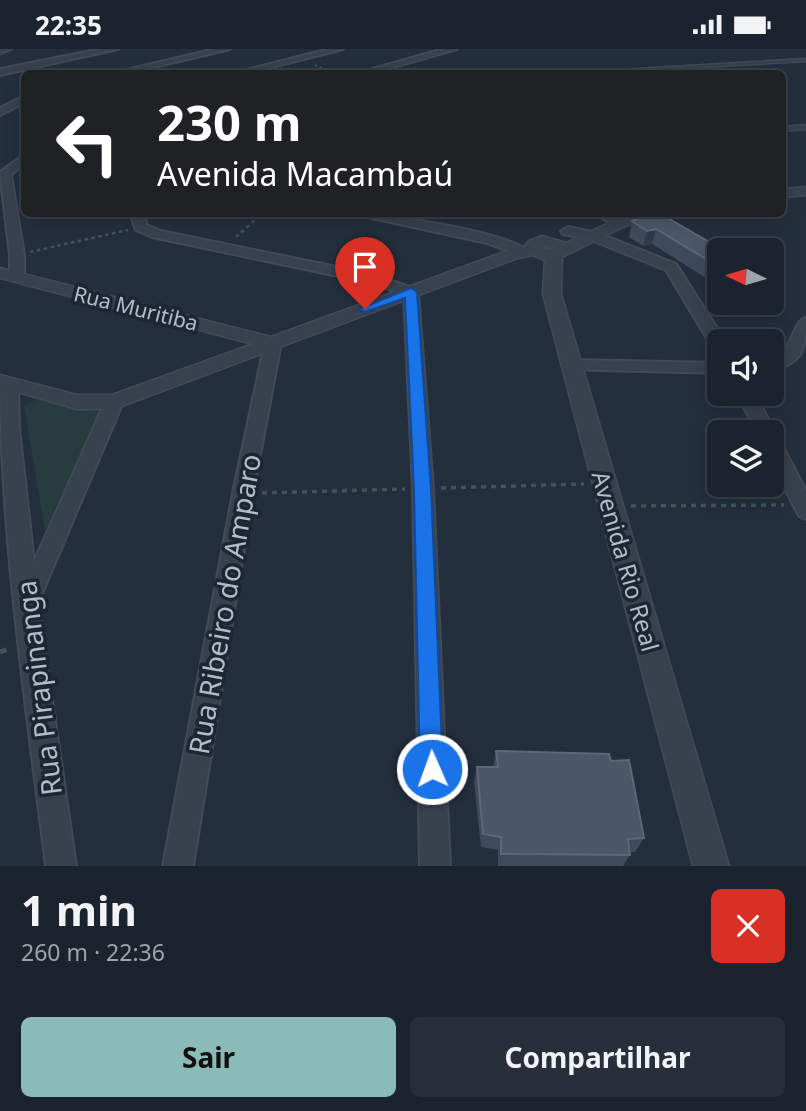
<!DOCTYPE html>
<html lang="pt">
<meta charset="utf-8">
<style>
body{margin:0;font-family:"Noto Sans",sans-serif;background:#282f3a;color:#f1f3f6;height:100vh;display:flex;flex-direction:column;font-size:26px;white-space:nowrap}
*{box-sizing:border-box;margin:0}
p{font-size:23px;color:#a0a4aa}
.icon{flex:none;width:38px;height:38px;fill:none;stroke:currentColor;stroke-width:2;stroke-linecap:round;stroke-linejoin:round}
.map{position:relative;height:817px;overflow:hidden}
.details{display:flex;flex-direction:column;background:#1b232e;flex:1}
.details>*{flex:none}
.banner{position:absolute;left:21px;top:21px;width:765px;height:147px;border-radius:10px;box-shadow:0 4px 18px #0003,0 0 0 2px #39404a;background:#202124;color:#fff;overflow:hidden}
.needle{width:46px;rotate:275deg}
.buttons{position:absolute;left:707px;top:189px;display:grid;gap:14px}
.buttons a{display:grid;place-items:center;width:77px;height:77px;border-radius:10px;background:#1b232e;box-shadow:0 4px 18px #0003,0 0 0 2px #39404a;font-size:35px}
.pin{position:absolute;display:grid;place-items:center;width:60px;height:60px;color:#fff;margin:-72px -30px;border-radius:50% 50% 50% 0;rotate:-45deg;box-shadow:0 0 7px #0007}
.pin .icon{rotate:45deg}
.me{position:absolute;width:77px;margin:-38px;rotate:358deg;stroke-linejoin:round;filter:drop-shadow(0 0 5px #0008)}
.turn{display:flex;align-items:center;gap:24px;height:147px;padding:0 21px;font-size:32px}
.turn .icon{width:91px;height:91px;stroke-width:2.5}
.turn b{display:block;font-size:49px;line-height:60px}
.round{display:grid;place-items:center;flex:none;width:74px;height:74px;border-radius:10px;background:#282f3a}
.headline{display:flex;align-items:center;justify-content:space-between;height:119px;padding:0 21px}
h1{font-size:42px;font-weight:700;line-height:52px}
.action{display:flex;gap:14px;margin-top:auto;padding:14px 21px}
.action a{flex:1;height:80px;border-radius:10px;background:#8bbbb9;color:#111;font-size:28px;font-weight:700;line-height:80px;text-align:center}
.action a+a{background:#282f3a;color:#f1f3f6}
.status{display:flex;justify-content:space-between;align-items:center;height:49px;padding:0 35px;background:#1b232e;direction:ltr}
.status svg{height:19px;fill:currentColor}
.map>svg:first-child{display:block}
.green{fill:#263c3f}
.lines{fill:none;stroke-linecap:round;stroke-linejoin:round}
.service-casing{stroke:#414a57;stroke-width:3}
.minor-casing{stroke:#414a57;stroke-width:4}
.tertiary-casing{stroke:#414a57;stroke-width:3}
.path-far3{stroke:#3f5557;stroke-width:2;stroke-dasharray:2.5 2.5;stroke-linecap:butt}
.path-far2{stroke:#3f5557;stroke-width:2.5;stroke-dasharray:3.5 3.5;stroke-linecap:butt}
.path-far1{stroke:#3f5557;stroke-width:3.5;stroke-dasharray:5 5;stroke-linecap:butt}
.path{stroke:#3f5557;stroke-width:5;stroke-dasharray:7 7;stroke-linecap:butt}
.service{fill:#38414e;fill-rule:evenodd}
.minor{fill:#38414e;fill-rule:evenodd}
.tertiary{fill:#38414e;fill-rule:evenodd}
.wall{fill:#3f4b5c}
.shaded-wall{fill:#2f3b4b}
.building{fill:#4b5868;stroke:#5c6777;stroke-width:2}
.route{fill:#1a73e8;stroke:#114b97;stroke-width:2}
.labels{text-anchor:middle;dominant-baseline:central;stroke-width:7;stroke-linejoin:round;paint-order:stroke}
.far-street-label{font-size:21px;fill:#b4bcc9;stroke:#1d2633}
.street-label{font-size:24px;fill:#b4bcc9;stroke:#1d2633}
.near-street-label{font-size:28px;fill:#b4bcc9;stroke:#1d2633}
</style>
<div class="status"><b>22:35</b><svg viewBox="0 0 49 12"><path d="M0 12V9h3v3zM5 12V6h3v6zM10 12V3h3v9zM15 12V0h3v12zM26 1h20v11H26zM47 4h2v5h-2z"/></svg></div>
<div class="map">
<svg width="806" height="817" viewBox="0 0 806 817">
<rect width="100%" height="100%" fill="#242f3e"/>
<path class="green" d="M46,349L99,363L45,482L24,357L35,351Z"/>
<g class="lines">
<g class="service-casing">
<g id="service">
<path d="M806,10V12L601,24H585L587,23Z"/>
<path d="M806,76V80L782,82V78Z"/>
</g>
</g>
<g class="minor-casing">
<g id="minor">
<path d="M0,0H11L0,4Z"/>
<path d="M101,0H118L0,26V20Z"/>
<path d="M215,0H230L129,24H114Z"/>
<path d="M329,0H343L249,24H235Z"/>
<path d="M443,0H457L372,24H359Z"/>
<path d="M24,47V54L0,66V59Z"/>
<path d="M24,106V114L11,126L24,206V228L17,232L10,228V206L0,123Z"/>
<path d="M130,164H143L147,176L161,182L371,225L416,240L418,243L433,440L450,817H420L413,440L404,245L367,233L152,188L136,181Z"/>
<path d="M349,164C383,164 506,182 529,203L522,207L487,194Z"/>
<path d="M595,164H612L627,174L625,177H615Z"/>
<path d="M568,178L598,184L676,215L725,292H719V301L711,296L666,221L589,190L563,185L561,182Z"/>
<path d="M806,269C806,299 804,314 772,321V311C795,300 791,274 806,269Z"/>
<path d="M273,289L281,294L253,444L193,817H163L233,444L265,294Z"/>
<path d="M571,311L719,314V324L565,320L563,316Z"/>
<path d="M9,330L18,335L19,379L34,513L105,353L114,347L123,353L38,554L76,817H46C26,657 2,496 0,335Z"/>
<path d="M737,345H755L775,383L773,387L772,383H757Z"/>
<path d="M772,389L779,390L806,442V470L799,467L772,414Z"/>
</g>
</g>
<g class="tertiary-casing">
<g id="tertiary">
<path d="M806,138V146L782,148V140Z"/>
<path d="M635,164H660L625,177L562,208L561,245L729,817H693L543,245L545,211L532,206L515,210L114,360H77L0,338V326L77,346H112L253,295L0,229V219L271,288L504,203L524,198L529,192L542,187L566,194L615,171ZM548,197L553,200L546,201L542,198Z"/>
</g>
</g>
<path class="path-far3" d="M315,16L332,24"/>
<g class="path-far2">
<path d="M236,188L263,164"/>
<path d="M30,203L128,181"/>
</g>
<g class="path-far1">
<path d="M441,439L584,435"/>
<path d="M262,444L405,440"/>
<path d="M631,457L784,456"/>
</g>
<path class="path" d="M0,603L11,599"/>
<use href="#service" class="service"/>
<use href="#minor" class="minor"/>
<use href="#tertiary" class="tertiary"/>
</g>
<g class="wall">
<path d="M638,166L719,201V224L706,229L652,195L643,197L629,188L632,172L637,170Z"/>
<path d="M496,702L611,712L644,789L635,803H629L630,806L623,817H498V801L481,798L474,733L477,718H493Z"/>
</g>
<g class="shaded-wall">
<path d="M656,180L652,195L643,197L647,182Z"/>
<path d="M719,210V224L706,229L711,213Z"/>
</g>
<g class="building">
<path d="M643,164H659L723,201H719V210L711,213L656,180L647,182L632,172L639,169L638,166Z"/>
<path d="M496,702L609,705L611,712L629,711L644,789L628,790L630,806L501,805V788L483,785L477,718H498Z"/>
</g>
<path class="route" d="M411,239L417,243L431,440L443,720L440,728L432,731L424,728L420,720L414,440L405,249L365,263L359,260Z"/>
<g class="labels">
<g class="far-street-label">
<text transform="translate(136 259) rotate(14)">Rua Muritiba</text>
</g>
<g class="street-label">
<text transform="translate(626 512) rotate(74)">Avenida Rio Real</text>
</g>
<g class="near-street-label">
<text transform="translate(224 555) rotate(-80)">Rua Ribeiro do Amparo</text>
<text transform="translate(38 639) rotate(-97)">Rua Pirapinanga</text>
</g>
</g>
</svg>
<div class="buttons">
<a><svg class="needle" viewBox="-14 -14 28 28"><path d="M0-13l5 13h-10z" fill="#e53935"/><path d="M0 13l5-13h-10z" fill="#a0a4aa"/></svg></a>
<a><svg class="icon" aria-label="sound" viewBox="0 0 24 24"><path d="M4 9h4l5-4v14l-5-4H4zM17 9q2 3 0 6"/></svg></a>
<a><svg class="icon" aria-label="layers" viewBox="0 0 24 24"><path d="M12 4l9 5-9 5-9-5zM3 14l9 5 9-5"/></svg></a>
</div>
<div class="pin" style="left:365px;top:260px;background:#d93025"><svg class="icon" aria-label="arrive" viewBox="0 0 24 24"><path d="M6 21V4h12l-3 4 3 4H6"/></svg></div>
<svg class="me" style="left:432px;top:720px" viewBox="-20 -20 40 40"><circle r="17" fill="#1a73e8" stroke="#fff" stroke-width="3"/><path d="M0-11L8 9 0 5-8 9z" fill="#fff"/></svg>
<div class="banner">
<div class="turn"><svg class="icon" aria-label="left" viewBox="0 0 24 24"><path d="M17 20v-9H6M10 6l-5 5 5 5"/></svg><div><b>230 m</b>Avenida Macambaú</div></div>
</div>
</div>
<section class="details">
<div class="headline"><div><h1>1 min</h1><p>260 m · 22:36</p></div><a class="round" style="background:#d93025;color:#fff"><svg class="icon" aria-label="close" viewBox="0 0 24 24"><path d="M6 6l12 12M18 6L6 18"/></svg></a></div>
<div class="action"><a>Sair</a><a>Compartilhar</a></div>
</section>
